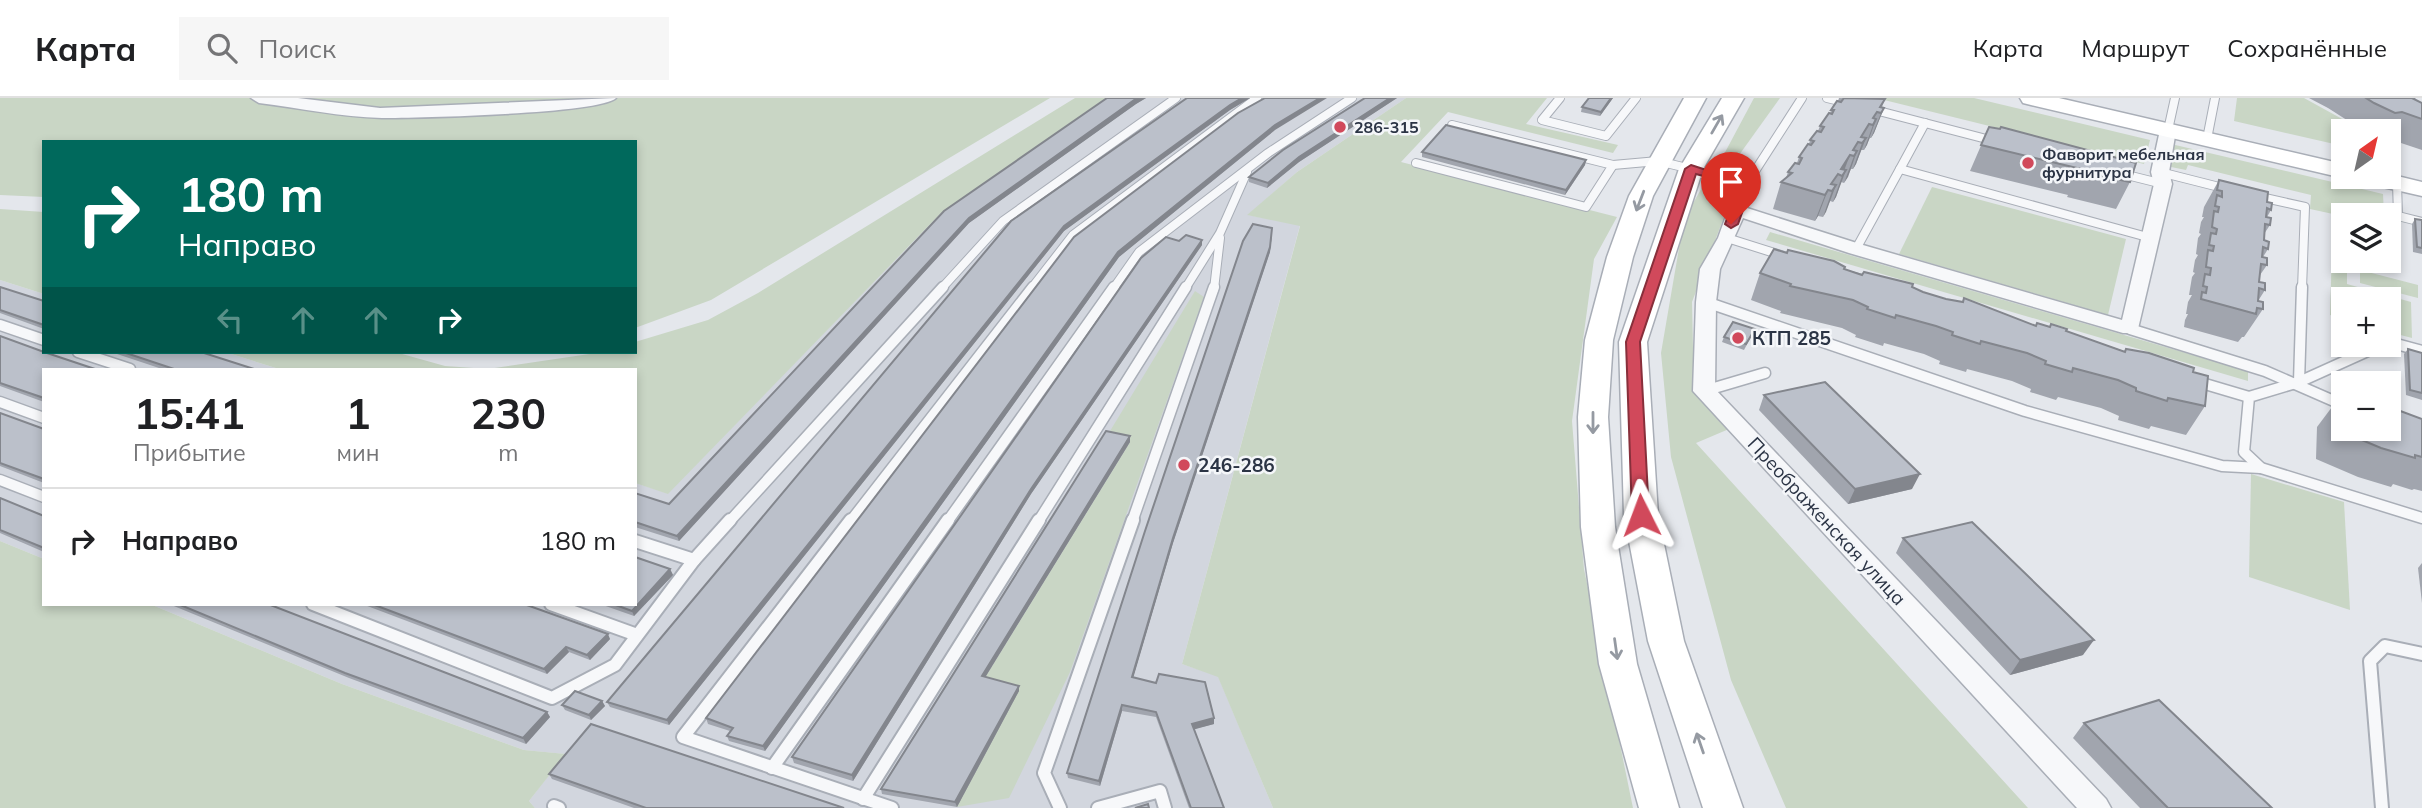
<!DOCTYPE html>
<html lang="ru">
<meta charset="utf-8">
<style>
body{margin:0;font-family:Mulish,sans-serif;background:#f6f6f6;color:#202124;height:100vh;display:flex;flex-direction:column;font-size:26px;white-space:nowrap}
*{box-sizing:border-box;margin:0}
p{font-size:23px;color:#757577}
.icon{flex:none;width:38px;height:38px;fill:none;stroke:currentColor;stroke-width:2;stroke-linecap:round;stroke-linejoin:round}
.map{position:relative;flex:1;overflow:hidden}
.sheet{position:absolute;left:42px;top:270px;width:595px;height:238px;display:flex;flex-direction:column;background:#fff;border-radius:0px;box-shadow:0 4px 10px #0003}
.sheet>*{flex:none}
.hud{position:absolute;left:42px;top:42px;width:595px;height:214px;border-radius:0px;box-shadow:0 4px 10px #0003;background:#00695c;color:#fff;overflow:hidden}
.needle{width:46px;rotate:34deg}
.controls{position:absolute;left:2331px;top:21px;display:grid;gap:14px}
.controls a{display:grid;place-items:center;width:70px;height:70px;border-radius:0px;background:#fff;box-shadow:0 4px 10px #0003;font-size:35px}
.pin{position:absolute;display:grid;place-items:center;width:60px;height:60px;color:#fff;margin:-72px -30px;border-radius:50% 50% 50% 0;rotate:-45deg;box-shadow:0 0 7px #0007}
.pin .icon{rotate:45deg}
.me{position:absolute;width:77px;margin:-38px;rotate:357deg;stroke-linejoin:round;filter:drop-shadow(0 0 5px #0008)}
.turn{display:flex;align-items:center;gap:24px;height:147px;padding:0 21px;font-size:32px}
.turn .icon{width:91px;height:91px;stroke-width:2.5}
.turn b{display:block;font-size:49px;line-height:60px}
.lanes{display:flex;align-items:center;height:66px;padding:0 21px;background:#0003;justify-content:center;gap:35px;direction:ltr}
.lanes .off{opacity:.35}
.eta{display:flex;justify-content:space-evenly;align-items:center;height:119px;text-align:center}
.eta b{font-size:42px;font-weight:700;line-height:49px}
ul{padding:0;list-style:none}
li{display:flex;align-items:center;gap:21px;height:105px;padding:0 21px;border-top:2px solid #e0e0e0}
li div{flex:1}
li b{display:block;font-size:26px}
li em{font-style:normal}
header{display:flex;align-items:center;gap:42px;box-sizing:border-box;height:98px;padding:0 35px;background:#fff;border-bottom:2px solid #e0e0e0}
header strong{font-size:33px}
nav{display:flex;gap:38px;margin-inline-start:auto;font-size:24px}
.search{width:490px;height:63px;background:#f6f6f6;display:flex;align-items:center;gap:18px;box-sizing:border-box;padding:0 24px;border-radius:0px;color:#757577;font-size:26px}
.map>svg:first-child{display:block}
.built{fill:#d2d6de}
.green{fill:#c9d6c5}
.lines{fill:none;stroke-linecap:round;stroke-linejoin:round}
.lane-far2-casing{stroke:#a9aeb7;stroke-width:10}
.lane-far1-casing{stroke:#a9aeb7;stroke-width:13}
.lane-casing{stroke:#a9aeb7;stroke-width:16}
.street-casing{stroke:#a9aeb7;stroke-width:3}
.secondary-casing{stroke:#a9aeb7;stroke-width:3}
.lane-far2{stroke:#f7f8fa;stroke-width:8}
.lane-far1{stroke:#f7f8fa;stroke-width:10}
.lane{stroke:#f7f8fa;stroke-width:12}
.street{fill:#f7f8fa;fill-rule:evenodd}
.secondary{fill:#fff;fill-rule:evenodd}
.wall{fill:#a1a5ae}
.shaded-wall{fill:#83868d}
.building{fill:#bbc0ca;stroke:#83868d;stroke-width:2}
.oneway{stroke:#959aa2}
.route{fill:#d1495b;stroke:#882f3b;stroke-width:2}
.poi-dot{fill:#d1495b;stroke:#f4f6f9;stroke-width:2.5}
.labels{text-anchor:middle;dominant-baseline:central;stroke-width:5;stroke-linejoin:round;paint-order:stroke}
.far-poi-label{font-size:16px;font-weight:bold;fill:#2b3445;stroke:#f4f6f9;text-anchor:start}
.poi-label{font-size:19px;font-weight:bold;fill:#2b3445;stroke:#f4f6f9;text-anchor:start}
.street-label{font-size:19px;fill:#2b3445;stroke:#f4f6f9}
</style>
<header>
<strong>Карта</strong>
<div class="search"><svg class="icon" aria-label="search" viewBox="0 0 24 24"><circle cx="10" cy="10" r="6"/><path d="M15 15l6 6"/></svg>Поиск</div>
<nav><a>Карта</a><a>Маршрут</a><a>Сохранённые</a></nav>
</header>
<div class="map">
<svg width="2422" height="710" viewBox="0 0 2422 710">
<rect width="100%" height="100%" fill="#e4e7ec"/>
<g class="built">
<path d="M1106,0H1406L1297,74L1248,117L1300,127L1182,566L1218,578L1273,710H535L529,703L565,656L524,652L342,586L150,506H635V385L668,395L941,115Z"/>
<path d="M0,182L44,196V254H225L279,271H44V461L0,443Z"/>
</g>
<g class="green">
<path d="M0,0H1050L711,202L635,230V44H44V99L0,97Z"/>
<path d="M1075,0H1106L941,115L668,396L635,385V271H279L225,254H395L445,268L488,271L603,254H635V244L708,222L758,195Z"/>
<path d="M1406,0H1547L1526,26L1618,47L1613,55L1448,14L1401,64L1617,119L1594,161L1572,323L1584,471L1633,710H1273L1218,579L1182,566L1300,128L1247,117L1297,74Z"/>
<path d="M1754,0H1780L1724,78L1714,75Z"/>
<path d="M1876,0H1974L2150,42L2144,66Z"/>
<path d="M2237,0H2304L2364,33H2343V48L2234,23Z"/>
<path d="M2171,46L2383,96L2384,117L2349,114L2348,117H2343V163H2347V186L2411,204L2412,240L2389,234V201H2343V221L2330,217L2333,116L2310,111L2311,97L2188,67L2186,72L2166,68Z"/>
<path d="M1704,86L1733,95L1692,204L1694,295L1729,331L1696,345L2028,710H1786L1731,582L1671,359L1661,255L1684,121Z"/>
<path d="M1932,89L2126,141L2108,217L1899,156Z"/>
<path d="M0,111L44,114V196L0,182Z"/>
<path d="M1770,134L2248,273V283L1766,142Z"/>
<path d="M2360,172L2418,187V200L2360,185Z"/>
<path d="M1195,193L1204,199L1070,574L1009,700L957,709L983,583L1130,344L1107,338Z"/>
<path d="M2251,376L2344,404L2350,512L2249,479Z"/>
<path d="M0,443L44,461V506H150L342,586L524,652L566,656L529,703L535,710H0Z"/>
</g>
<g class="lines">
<g class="lane-far2-casing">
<g id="lane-far2">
<path d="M1560,0L1542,22L1606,38L1636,0"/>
<path d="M1827,0L1852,6"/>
<path d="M1871,11L1998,44"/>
<path d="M2168,32L2175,0"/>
<path d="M2207,41L2215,0"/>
<path d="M1416,65L1586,109L1613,67L1452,27"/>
<path d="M1613,67L1658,63L1691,71"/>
<path d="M1900,71L1925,25"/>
<path d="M2160,74L2227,91"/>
<path d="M2119,75L2163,86"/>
<path d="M2397,85L2398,118L2422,124"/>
<path d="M1746,87L1802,0"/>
<path d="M2256,98L2305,109L2302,191"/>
<path d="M1727,140L1784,158"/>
<path d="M1856,151L1900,71L2151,140"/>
<path d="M941,191L1003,123L1176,0"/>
<path d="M1031,191L1073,137L1257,0"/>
<path d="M1113,191L1139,154L1268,55L1352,0"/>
<path d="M1185,191L1220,135L1247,74"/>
<path d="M1214,191L1220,140"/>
</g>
</g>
<g class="lane-far1-casing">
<g id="lane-far1">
<path d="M1706,204L2025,313L2222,368L2261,370"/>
<path d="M0,227L44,242"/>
<path d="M2130,231L2265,273L2343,307"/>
<path d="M2389,244L2422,253"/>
<path d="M2381,247L2299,284L2249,299L2244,354L2261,370L2422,420"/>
<path d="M78,254L130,271"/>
<path d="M2195,283L2249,299"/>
<path d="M2299,284L2302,189"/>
<path d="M1704,293L1765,275"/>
<path d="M0,304L44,320"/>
<path d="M0,382L44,399"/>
<path d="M729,424L943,189"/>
<path d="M850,424L1033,189"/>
<path d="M947,424L1114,189"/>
<path d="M1038,424L1186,189"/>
<path d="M1132,424L1214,189"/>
</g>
</g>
<g class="lane-casing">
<g id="lane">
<path d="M851,422L683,639L892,710"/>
<path d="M635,443L694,462"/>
<path d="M313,506L552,600L615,567L694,462L730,422"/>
<path d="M551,506L637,537"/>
<path d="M772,670L948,422"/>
<path d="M863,701L1039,422"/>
<path d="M554,708L559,710"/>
<path d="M1060,710L1044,675L1133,422"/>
<path d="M1098,710L1160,693L1165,710"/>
<path d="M2382,710L2370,563L2385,548L2422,556"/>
</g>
</g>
<g class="street-casing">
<g id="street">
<path d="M251,0H298L380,10L616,0C601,16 414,20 382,20C341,19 299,10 259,5Z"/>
<path d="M2168,27L2176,32L2169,74L2172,86L2137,235H2123L1849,155L1743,120L1720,171L1716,204L1715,291L2106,701L2111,710H2077L1693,293L1696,204L1700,171L1718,140L1736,90L1685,75L1682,71L1691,66L1752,83L1755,87L1747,110L1863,147L2122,222L2154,86L2151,74L2160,32Z"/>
</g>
</g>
<g class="secondary-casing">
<g id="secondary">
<path d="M1684,0H1706L1653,98L1633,159L1613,242L1608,319L1615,429L1637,566L1679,710H1639L1599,566L1581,429L1578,319L1585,242L1607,159L1629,98Z"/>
<path d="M1722,0H1744L1703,71L1647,244L1658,417L1684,543L1743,710H1703L1648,543L1624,417L1619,244L1679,71Z"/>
<path d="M2020,0H2059L2343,66V79H2349L2343,80L2031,7L2023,5Z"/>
<path d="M2389,76L2422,84V98L2361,84L2358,79H2389Z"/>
</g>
</g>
<use href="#lane-far2" class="lane-far2"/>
<use href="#lane-far1" class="lane-far1"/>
<use href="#lane" class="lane"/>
<use href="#street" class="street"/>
<use href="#secondary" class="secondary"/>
</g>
<g class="wall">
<path d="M1107,0H1146L1136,6L969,125L679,443L635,429V395L669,406L944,113Z"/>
<path d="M1187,0H1250L1230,12L1064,133L669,627L610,609L607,604Z"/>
<path d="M1365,0H1397L1299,64L1267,90L1249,84V79Z"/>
<path d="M1589,0H1613L1600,18L1581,14L1582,9Z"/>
<path d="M1839,0L1885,1L1882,9L1884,10L1874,35L1871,40H1870L1864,52H1861L1856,66L1853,71H1851L1844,85L1841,84L1836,99L1833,104L1830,103L1823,119L1818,118L1815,123L1773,111L1781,84L1786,80L1788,74L1797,65L1799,59L1809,46L1810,42L1818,33L1820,28L1830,16L1831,12L1838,3Z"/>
<path d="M2309,0H2416L2415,2L2422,5V52L2389,41V33H2364L2328,10Z"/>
<path d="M1989,29L2130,84L2116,111L2067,99L2068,97L1970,73Z"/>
<path d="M1275,32L1119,159L765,653L729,643L727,638L730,633L708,626L706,620L1074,139Z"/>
<path d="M1422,54L1586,62L1585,67L1565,97L1422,59Z"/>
<path d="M2219,82L2267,104L2271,112L2267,119L2270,127L2264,136V142L2268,151L2263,159L2267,167L2260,177L2259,184L2265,192L2258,203L2263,211L2244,239H2242L2238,244L2184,229L2185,222L2188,216H2186L2188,204L2192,197H2189L2192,179L2195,175L2193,174L2195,162L2198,157L2196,156L2198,140L2201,136L2199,135L2201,124L2204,119H2202L2204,109Z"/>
<path d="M2415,121L2422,122V156L2413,154L2412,126Z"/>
<path d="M1272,135L1270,154L1173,445L1133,579L1214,620V626L1194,631L1224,710H1189L1156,619L1122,613L1100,688L1068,680L1067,675Z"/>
<path d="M1179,143L1202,147L1031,396L853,683L794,665L792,659Z"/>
<path d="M1844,171L1912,189L1923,194L2035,228L2049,229L2051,226L2066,233L2124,253L2126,251L2193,274L2205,308L2186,337L2151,328L2149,331L2118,322L2119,318L2101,310L2058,299L2056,302L2030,294L2031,291L2012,283L1967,271L1966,274L1939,266L1940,263L1924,256L1884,245L1883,248L1855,239L1856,237L1842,230L1780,215L1781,213L1751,202L1760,175Z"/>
<path d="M0,189L44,203V231L0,215Z"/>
<path d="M1755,231L1744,252L1722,244L1724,239Z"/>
<path d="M0,238L44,271V304L0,288Z"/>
<path d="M2408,251L2422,255V302L2406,297L2404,256Z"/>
<path d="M111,254H201L254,271H162Z"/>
<path d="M1764,297L1912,391L1848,406L1759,312Z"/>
<path d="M2338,301L2343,331L2393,313L2395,311L2422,321V393L2414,391L2412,392L2393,386L2391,389L2358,379L2316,361L2317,329Z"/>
<path d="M0,315L44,331V385L0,368Z"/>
<path d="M1130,338V344L985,579L1019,588V593L957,709L882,696L881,691Z"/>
<path d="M0,400L44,418V454L0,435Z"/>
<path d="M1903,440L2083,557L2010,577L1896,455Z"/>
<path d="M2422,465V505L2418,470Z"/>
<path d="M670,471L673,477L634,518L600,506H635Z"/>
<path d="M169,506H268L547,614L550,619L526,646L349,580Z"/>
<path d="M362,506H524L610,541L590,562L569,554L547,576Z"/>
<path d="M602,603L605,608L591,622L565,612L562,607Z"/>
<path d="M2084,625L2272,710H2140L2073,640Z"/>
<path d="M549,676L844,710H634L552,681Z"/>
</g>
<g class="shaded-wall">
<path d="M1137,0H1146L1136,6L969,125L679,443L677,438L969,120Z"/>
<path d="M1242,0H1250L1230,12L1064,133L669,627L667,622L1064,128L1230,7Z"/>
<path d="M1320,0H1327L1275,32L1119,159L765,653L763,648L1118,154L1275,27Z"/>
<path d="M1390,0H1397L1299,64L1267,90L1268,85L1299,59Z"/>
<path d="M1611,0H1613L1600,18L1601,14Z"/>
<path d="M1884,10L1874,35L1871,40L1881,15Z"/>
<path d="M1876,21L1867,47L1864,52L1873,27Z"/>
<path d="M1866,40L1856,66L1853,71L1862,45Z"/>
<path d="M1857,53L1848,79L1844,85L1854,58Z"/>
<path d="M1850,57L1842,78L1841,71Z"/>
<path d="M1586,62L1585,67L1565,97L1566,92Z"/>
<path d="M1846,72L1836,99L1833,104L1842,78Z"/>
<path d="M1836,87L1826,114L1823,119L1832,93Z"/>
<path d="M1828,92L1818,118L1815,123L1825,97Z"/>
<path d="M1272,135L1270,154L1173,445L1132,584V579L1173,440Z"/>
<path d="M1202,142V147L1031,396L853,683L852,677L1031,391Z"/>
<path d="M1130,338V344L983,583L982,578Z"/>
<path d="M1920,376L1912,391L1848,406L1855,391Z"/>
<path d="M670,471L673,477L634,518L632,513Z"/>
<path d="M608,536L610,541L590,562L587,557Z"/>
<path d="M2094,542L2083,557L2010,577L2020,562Z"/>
<path d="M566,549L569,554L547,576L544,571Z"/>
<path d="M1019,588V593L957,709L955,704Z"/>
<path d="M602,603L605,608L591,622L589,617Z"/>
<path d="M1122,607V613L1100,688L1099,683Z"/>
<path d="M547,614L550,619L526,646L523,640Z"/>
<path d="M1214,620V626L1192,632V626Z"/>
</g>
<g class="building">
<path d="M1107,0H1137L969,120L677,438L635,424V395L669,406L944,113Z"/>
<path d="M1187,0H1242L1230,7L1064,128L667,622L607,604L1011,123Z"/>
<path d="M1265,0H1320L1275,27L1118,154L763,648L727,638L733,630L706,620L1074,139L1238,15Z"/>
<path d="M1365,0H1390L1299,59L1268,85L1249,79L1283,52Z"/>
<path d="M1589,0H1611L1601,14L1582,9Z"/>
<path d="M1844,0L1885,1L1880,9L1884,10L1881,15L1877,14L1873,20L1876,21L1873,27L1869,26L1861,39L1866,40L1862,45L1858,44L1853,52L1857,53L1854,58L1850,57L1841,71L1846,72L1842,78L1838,76L1831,86L1836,87L1832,93L1828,92L1825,97L1781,84L1792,75L1788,74L1795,65L1799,66L1802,60L1799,59L1808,46L1811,47L1814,43L1810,42L1817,33L1821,34L1824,29L1820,28L1829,15L1832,16L1834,12H1831L1837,3L1841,4Z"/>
<path d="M2366,0H2415H2412L2422,5V21L2402,14L2395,15L2374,5Z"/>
<path d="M1446,27L1586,62L1566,92L1422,54Z"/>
<path d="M1989,29L2000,31L2001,29L2136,65L2130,84L2080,73L2081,71L1981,47Z"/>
<path d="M2219,82L2268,94L2267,104L2272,105L2271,112L2267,110L2266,119L2271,120L2270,127L2265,126L2264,142L2269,144L2268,151L2263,149L2262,159L2267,160V167L2261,166L2259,184L2265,185V192L2259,190L2258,203L2263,204V211L2257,210L2256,216L2201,201L2202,194L2206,195L2207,189L2203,188L2205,176L2210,177L2211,170L2206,169L2208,152L2213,153L2214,148L2209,147L2211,135L2216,136L2217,131L2212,129L2214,113L2218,114L2219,109L2215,108L2217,97L2222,99V93L2217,92Z"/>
<path d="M2415,121L2422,122V150L2417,149Z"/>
<path d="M1253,126L1272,130L1270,149L1173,440L1132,579L1156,585L1159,576L1205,584L1214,620L1192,626L1224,710H1191L1156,614L1122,607L1099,683L1067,675L1145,433L1243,143Z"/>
<path d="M1186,137L1202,142L1031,391L852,677L792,659L1141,160L1166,139L1179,143Z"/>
<path d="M1774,151L1787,155L1788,152L1834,163L1845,169L1844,171L1862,177L1864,174L1913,186L1912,189L1923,194L1946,201L1963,204L1964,200L2036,228L2037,225L2050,229L2051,226L2067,231L2066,233L2125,254L2126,251L2149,255L2194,270L2193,274L2208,278L2205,308L2168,300L2167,303L2136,293V290L2118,282L2073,270L2072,274L2045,266L2046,263L2027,255L1981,243L1980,246L1952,237L1953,234L1936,228L1896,217L1895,220L1867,211L1868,209L1853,202L1790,188L1791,186L1760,175Z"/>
<path d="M0,189L44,203V227L0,212Z"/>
<path d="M1733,224L1755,231L1746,246L1724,239Z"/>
<path d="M0,238L44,254L95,271H44V300L0,285Z"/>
<path d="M2408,251L2422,255V295L2410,292Z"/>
<path d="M123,254H201L254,271H174Z"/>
<path d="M1825,284L1920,376L1855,391L1764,297Z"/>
<path d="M2338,301L2343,302V331H2389V312L2395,314V311L2422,321V359L2415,357V360L2381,350L2338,332Z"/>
<path d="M0,315L44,331V381L0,365Z"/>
<path d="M1106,333L1130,338L982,578L1019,588L955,704L881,691Z"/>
<path d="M0,400L44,418V450L0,432Z"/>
<path d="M1972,424L2094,542L2020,562L1903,440Z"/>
<path d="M635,459L670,471L632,513L613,506H635Z"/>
<path d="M178,506H268L547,614L523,640L345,575Z"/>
<path d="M372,506H524L608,536L587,557L566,549L544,571Z"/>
<path d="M575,593L602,603L589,617L562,607Z"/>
<path d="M2159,602L2272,710H2168L2084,625Z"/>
<path d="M591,626L844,710H646L549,676Z"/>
<path d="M1148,706L1149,710H1135Z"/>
</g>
<defs><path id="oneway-shaft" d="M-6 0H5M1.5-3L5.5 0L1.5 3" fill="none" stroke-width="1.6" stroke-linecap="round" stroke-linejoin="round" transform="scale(1.75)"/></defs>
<g class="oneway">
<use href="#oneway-shaft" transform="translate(1717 26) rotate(-60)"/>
<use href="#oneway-shaft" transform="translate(1640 103) rotate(111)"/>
<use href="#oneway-shaft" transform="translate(1593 325) rotate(90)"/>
<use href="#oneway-shaft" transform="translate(1616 551) rotate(82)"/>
<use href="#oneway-shaft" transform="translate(1700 645) rotate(-109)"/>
</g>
<path class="route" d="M1691,67L1752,87L1738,126L1731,130L1725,126L1739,88L1696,76L1640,244L1649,417L1641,423L1632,417L1626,244L1685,71Z"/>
<g class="poi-dot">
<circle cx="1340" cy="29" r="7"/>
<circle cx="2028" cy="65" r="7"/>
<circle cx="1738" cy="240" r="7"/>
<circle cx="1184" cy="367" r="7"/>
</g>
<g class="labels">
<g class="far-poi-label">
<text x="1354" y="29">286-315</text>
<text x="2042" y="56">Фаворит мебельная<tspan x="2042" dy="18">фурнитура</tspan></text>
</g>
<g class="poi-label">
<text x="1752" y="240">КТП 285</text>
<text x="1198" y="367">246-286</text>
</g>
<g class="street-label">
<text transform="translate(1827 423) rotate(47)">Преображенская улица</text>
</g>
</g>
</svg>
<div class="controls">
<a><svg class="needle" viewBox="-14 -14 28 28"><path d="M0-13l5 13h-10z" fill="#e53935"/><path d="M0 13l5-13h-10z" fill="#757577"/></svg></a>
<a><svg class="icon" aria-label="layers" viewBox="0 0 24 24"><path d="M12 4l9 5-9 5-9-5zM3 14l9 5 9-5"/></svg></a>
<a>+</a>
<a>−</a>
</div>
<div class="pin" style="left:1731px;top:126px;background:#d93025"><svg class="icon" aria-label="arrive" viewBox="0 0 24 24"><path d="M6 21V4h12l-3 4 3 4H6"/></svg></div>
<svg class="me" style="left:1641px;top:417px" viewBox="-20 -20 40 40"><path d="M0-17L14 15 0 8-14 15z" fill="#d1495b" stroke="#fff" stroke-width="4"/></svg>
<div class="hud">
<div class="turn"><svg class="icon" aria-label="right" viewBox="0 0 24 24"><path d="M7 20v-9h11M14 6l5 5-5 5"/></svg><div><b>180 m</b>Направо</div></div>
<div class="lanes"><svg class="icon off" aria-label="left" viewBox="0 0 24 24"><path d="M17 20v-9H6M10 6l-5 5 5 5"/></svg><svg class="icon off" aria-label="ahead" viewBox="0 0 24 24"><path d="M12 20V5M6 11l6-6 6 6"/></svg><svg class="icon off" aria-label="ahead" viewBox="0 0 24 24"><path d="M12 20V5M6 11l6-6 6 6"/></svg><svg class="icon" aria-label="right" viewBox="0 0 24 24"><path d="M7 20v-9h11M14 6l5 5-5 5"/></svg></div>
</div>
<section class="sheet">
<div class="eta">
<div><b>15:41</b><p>Прибытие</p></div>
<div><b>1</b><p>мин</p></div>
<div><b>230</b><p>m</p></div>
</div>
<ul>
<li><svg class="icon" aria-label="right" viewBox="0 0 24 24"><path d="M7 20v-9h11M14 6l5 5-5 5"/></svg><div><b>Направо</b></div><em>180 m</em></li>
</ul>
</section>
</div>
